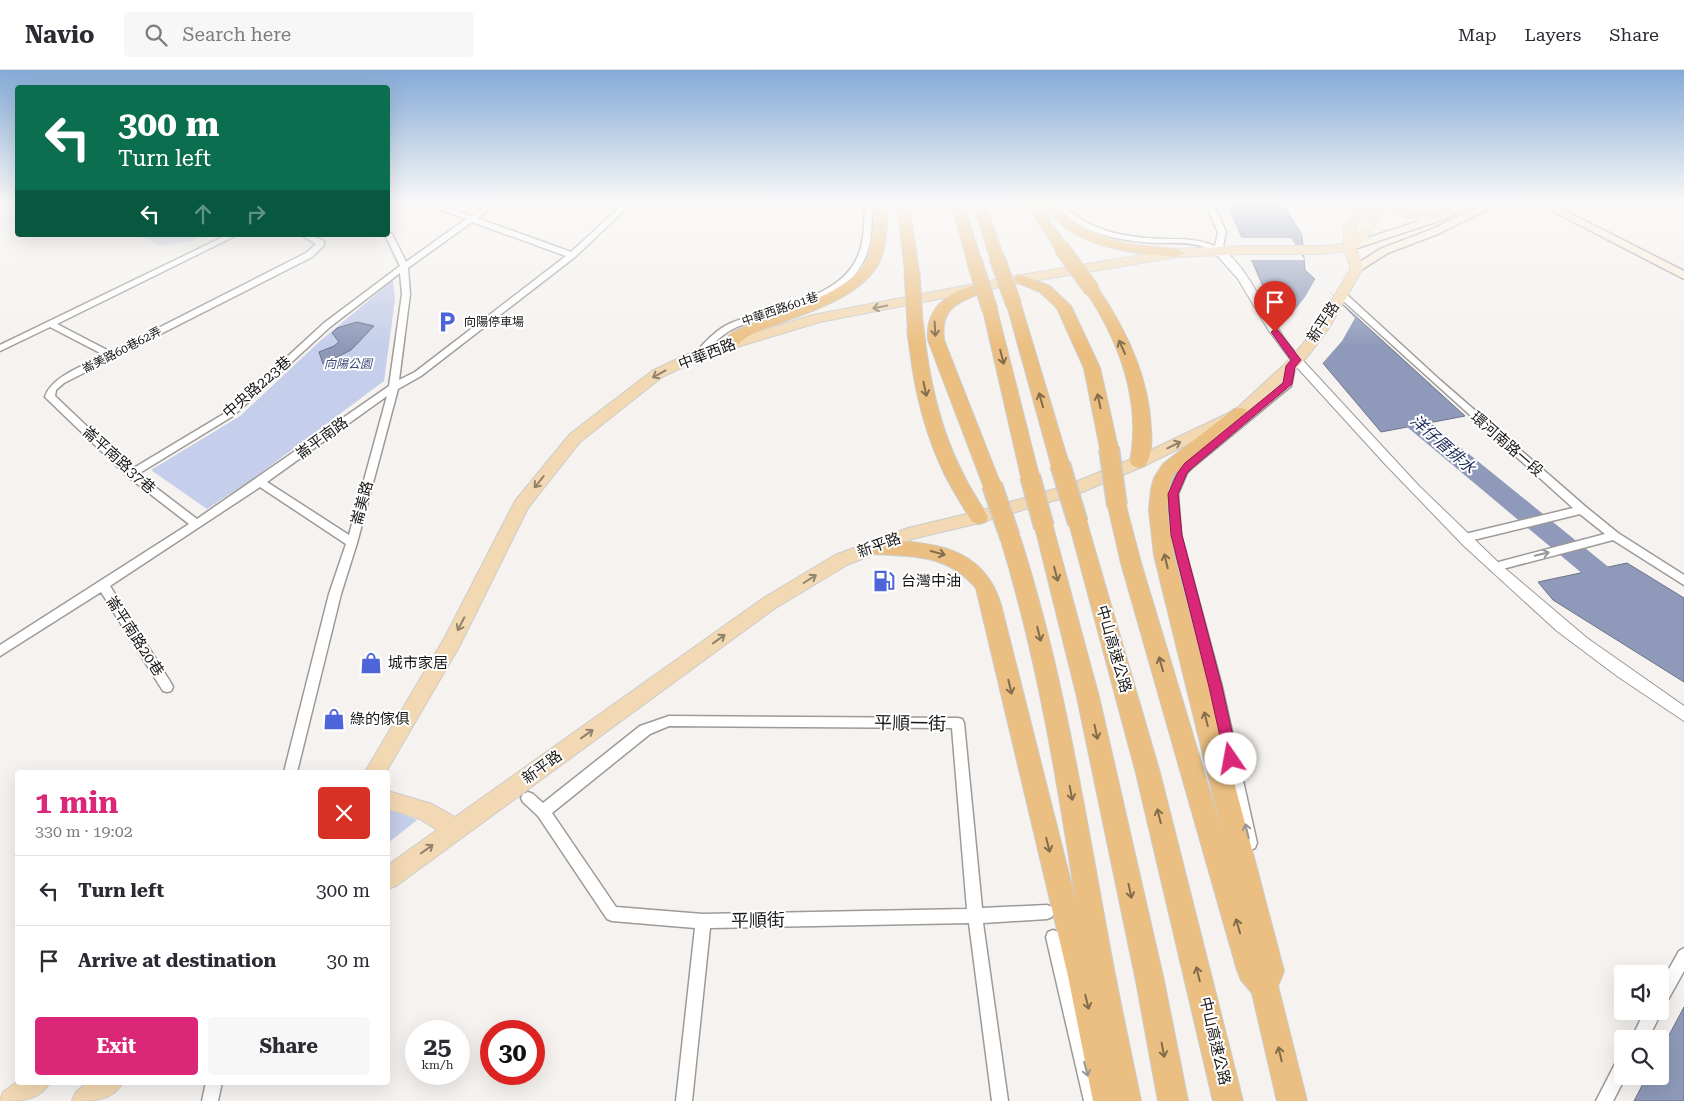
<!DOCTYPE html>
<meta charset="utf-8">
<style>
body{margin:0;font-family:"Roboto Serif","Noto Sans TC",serif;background:#f7f7f7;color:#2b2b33;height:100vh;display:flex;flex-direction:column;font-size:19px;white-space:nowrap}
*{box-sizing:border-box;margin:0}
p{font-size:16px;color:#7c7c81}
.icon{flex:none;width:28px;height:28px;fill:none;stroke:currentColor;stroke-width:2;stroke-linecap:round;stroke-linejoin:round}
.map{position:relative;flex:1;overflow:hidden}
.side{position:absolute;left:15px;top:700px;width:375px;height:315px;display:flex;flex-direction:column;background:#fff;border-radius:5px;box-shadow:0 5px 20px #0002}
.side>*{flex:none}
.banner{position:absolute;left:15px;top:15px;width:375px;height:152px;border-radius:5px;box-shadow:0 5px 20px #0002;background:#0b6e4f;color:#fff;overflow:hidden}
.controls{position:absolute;left:1614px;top:895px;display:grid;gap:10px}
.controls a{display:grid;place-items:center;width:55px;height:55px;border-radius:5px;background:#fff;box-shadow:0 5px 20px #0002;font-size:25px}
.speed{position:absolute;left:405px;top:950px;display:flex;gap:10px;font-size:25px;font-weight:700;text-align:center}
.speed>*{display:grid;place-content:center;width:65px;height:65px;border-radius:50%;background:#fff;box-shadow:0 5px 20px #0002;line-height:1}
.speed small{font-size:12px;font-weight:400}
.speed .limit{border:8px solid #d22;background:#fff;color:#111}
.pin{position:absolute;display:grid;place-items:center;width:42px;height:42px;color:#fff;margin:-51px -21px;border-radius:50% 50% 50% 0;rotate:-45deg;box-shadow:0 0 5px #0007}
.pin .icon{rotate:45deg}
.me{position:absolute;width:55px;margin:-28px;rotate:348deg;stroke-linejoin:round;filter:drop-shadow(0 0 4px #0008)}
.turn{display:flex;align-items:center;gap:18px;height:105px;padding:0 20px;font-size:22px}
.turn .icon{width:65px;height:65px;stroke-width:2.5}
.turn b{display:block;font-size:35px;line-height:42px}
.lanes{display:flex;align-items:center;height:48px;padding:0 20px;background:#0003;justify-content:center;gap:25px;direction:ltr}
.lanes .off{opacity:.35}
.round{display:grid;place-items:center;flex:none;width:52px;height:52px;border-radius:5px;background:#f7f7f7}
.overview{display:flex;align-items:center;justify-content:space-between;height:85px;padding:0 20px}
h1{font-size:30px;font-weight:700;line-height:38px;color:#db2777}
.cta{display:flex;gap:10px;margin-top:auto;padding:10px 20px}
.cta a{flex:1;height:58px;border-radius:5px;background:#db2777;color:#fff;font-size:20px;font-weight:700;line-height:58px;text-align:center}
.cta a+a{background:#f7f7f7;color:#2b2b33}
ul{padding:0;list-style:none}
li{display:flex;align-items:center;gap:15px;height:70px;padding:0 20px;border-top:1px solid #e1e1e2}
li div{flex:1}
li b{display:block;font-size:19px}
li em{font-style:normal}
header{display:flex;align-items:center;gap:30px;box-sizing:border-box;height:70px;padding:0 25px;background:#fff;border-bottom:1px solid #e1e1e2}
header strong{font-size:24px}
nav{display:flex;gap:28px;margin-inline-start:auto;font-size:18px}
.search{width:350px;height:45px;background:#f7f7f7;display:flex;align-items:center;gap:12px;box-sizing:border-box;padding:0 18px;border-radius:5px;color:#7c7c81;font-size:19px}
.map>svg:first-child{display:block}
.green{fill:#c5ceea}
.water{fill:#8f9aba;stroke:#6c7389}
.pier{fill:#f5f2ef}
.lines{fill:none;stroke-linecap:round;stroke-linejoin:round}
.river{fill:#8f9aba;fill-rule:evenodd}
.minor-casing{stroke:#9d9a97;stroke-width:3}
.tertiary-casing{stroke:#9d9a97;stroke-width:2}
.secondary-casing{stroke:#9d9a97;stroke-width:3}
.primary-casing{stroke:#ccc;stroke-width:2}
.motorway-casing{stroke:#ccc;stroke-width:2}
.minor{fill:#fff;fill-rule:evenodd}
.tertiary{fill:#fff;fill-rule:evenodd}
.secondary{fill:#f9ecd9;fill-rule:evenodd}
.primary{fill:#f3d9b3;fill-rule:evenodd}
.motorway{fill:#ebbf81;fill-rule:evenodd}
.motorway-bridge-far1-casing{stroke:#ccc;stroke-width:17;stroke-linecap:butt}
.motorway-bridge-casing{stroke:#ccc;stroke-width:22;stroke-linecap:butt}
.motorway-bridge-far1{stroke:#ebbf81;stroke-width:15}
.motorway-bridge{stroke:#ebbf81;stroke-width:19}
.oneway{stroke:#91826d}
.oneway2{stroke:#826c4c}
.oneway3{stroke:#989797}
.route{fill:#db2777;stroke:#8e194d}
.labels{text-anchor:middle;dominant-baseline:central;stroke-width:4;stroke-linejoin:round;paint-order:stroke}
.far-street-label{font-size:12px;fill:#191817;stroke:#fff}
.far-poi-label{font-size:12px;fill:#191817;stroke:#fff;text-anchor:start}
.far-park-label{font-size:12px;font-style:italic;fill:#3d4a78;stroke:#fff}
.street-label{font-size:15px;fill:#191817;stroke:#fff}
.poi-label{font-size:15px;fill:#191817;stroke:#fff;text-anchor:start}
.water-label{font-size:16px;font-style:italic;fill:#222d59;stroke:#fff}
.near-street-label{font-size:18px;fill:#191817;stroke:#fff}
</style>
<header>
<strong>Navio</strong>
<div class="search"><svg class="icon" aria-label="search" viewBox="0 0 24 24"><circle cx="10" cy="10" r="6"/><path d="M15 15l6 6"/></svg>Search here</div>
<nav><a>Map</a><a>Layers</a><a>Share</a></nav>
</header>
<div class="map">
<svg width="1684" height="1031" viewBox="0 0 1684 1031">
<rect width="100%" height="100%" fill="#f5f2ef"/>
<g class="green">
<path d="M137,165H208L192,171L160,175Z"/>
<path d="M393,210L395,230L384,311L254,408L207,439L151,400L240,346L320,271Z"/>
<path d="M388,739L417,750L388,773Z"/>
</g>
<g class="water">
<path d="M1227,133H1282L1302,165L1305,200L1465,346L1381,362L1268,228Z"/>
<path d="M357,252L374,256L351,280L323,294L319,282L334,276L339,272L332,263L337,258Z"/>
<path d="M1627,493L1684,528V612L1553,530L1538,512Z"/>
<path d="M1684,937V1031H1634L1647,1006H1660V982Z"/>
</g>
<g class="pier">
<path d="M1240,168H1291L1305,190H1249Z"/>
<path d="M1316,208L1355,248L1342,271L1321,295L1285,252L1305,227Z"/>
</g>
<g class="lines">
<path class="river" d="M1394,321L1402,323L1422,346L1632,516L1636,523L1632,530L1623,533L1614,530L1406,356L1383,328L1386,323Z"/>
<g class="minor-casing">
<g id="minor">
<path d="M423,133H434L471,146L489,133H498L477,148L571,182L624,133H632L575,187L421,306L398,319L357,473L341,524L297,702H284L329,524L346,474L260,417L110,516L171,613L173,617L171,621L167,622L163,621L101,522L0,586V575L189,454L127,406L45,327C51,306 86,295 104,285L50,257L0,281V275L227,165H237L57,254L111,282L306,183L316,174L301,165H311L324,171V175L312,187L64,313L56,320L55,326L132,399L227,342L324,253L400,196L385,165H388V162L392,164L406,192L466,149ZM472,152L566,186L415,302L399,310L410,224L408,198ZM400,203L402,224L389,316L197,449L138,404L233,346L330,257ZM387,326L349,465L267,412Z"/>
<path d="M865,133H873C871,150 873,170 866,186C845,236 780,238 737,257C723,263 712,274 702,286H696V282C706,271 717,259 731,253C771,236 839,231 858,186C865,170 864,150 865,133Z"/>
<path d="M1053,133H1061C1089,162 1126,168 1165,169C1183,169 1199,169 1215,176L1218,162L1205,133H1213L1226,162L1222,181L1218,183C1211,181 1205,176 1197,175C1184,172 1171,173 1158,173C1119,171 1079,164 1053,133Z"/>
<path d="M1338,222H1344L1440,310L1586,437L1618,463L1684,505V515L1613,470L1495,501L1491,500L1489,497L1491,494L1605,464L1580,444L1465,472L1461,471L1460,468L1465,464L1573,438L1338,226Z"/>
<path d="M1291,293L1295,296L1291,316L1193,397L1187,403L1178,424L1181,465L1222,617L1257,773L1255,778L1250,780L1245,778L1243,773L1210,617L1171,465L1168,424L1178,401L1185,393L1284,313L1287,296Z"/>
<path d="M669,646L958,648L962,649L964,653L982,838L1047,835L1052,837L1054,842L1052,847L1047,849L983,853L1008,1031H992L969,853L710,858L692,1031H676L695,858L612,851L607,849L538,746L523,732L521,728L523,724L528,722L533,724L543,733L640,656ZM669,656L952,658L967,839L703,844L616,837L552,743L650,664Z"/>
<path d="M1053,860L1058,862L1060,867L1100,1031H1084L1046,867L1048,862Z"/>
<path d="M1684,878V901L1665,935L1660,938L1662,941L1648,969H1631L1645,941H1660V915L1679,881Z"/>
<path d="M1622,990V1006H1626L1613,1031H1596L1616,992Z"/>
<path d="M206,1012H222L218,1031H202Z"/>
</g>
</g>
<g class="tertiary-casing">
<path id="tertiary" d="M1218,178C1241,185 1266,241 1280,261C1284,269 1290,276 1296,283L1419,416L1501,495L1587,568L1684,636V651L1617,606L1557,561L1464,476L1385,394L1293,293L1269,261L1238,209L1213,181Z"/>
</g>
<g class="secondary-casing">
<g id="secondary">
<path d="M1462,133H1476L1442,150L1354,179H1346L1344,177L1346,175L1434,146Z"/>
<path d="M1487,133H1500L1438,164L1388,183L1361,200L1357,201L1351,198L1380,179L1430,160Z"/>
<path d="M1537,133H1550L1684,201V209Z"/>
</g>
</g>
<g class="primary-casing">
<g id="primary">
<path d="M1358,133H1370L1356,158V165L1361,161L1372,133H1391L1406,140L1438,145L1444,148C1434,158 1393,144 1382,137L1372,162L1356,178L1363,198L1329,258L1311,282L1296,299L1245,346L1144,396L1080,423L979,453L912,469L847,495L774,539L396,816L388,819V795L437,760L420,749L388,739V721L432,734L455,747L762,529L835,485L908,458L979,441L1068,415L1134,388L1235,340L1286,293L1301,276L1316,257L1351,198L1345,181L1322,184H1243L1177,187L1021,213L820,252L704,287L662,307L580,372L528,438L459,577L386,702H365L445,567L515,431L570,364L652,301L694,281L813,245L1021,205L1177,179L1243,176H1322L1344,174V158Z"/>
<path d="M18,1011V1012H50C40,1031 21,1031 0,1031L3,1022Z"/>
<path d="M88,1012H123C113,1031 94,1031 72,1031L76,1022Z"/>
</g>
</g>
<g class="motorway-casing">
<g id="motorway">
<path d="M877,133H889C887,150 887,170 882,186C870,222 816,240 783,252C763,260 749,262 734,278H722L720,275C731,260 745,256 762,250C793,238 856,220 868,186C874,170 874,150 877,133Z"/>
<path d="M897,133H909L919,202L917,205H907L905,202Z"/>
<path d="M951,133H963L981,190L979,193L974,194L967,190Z"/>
<path d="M973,133H985L1004,188L1002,191H992L990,188Z"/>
<path d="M1026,133H1038L1068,177L1066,180H1056Z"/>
<path d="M1042,133H1055C1090,173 1127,174 1177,179L1184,183L1177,187C1126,182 1074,179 1042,133Z"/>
<path d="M1021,205L1050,216L1071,236L1100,298L1118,378L1115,382L1109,384L1103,382L1100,378L1084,298L1057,238L1040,222L1016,212L1014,209L1016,206Z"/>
<path d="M980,214L985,215L987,218L985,221C959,233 940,236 944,270L1001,415L998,419L992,421L986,419L983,415L928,270C925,236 950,221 980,214Z"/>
<path d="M1092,216L1097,217C1126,259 1149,307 1151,359C1152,371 1152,386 1145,396L1139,398L1133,396L1130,392C1142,331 1119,270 1085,220L1087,217Z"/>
<path d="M1014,231L1019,232L1021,235L1069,394L1066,398L1060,400L1054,398L1051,394L1007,235L1009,232Z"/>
<path d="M990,236L995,237L997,240L1039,406L1036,410L1030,412L1024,410L1021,406L983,240L985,237Z"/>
<path d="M915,248L920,250L923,253C928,306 939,357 963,404C970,419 980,433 988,447L986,452L979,454L972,452C963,436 953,421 945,405C926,366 915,323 910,280C909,271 905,257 910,250Z"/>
<path d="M1240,338L1246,339L1248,343L1246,347L1176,402L1172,408L1169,419L1167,440L1174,485L1284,901L1278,916L1307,1031H1277L1252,923L1241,910L1237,900L1121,493L1108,436L1110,431L1117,429L1124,431L1126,436L1141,493L1221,758L1154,485L1149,440L1151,419L1154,408L1163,394L1234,339Z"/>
<path d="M1078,446L1085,448L1087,453L1160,703L1243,1031H1213L1136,703L1069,453L1071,448Z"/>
<path d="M1044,450L1051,452L1053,457L1099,627L1164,911L1188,1031H1158L1136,911L1077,627L1035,457L1037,452Z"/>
<path d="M1010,460L1017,462L1020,467C1061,594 1082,725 1106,856C1116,914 1129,973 1141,1031H1093L1068,906L976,518C947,484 913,486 872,484L865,482L862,477L865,472L872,470C927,472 983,473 1001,535L1076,832C1057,709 1037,587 1000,467L1003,462Z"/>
</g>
</g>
<use href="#minor" class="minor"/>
<use href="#tertiary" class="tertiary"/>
<use href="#secondary" class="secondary"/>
<use href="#primary" class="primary"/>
<use href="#motorway" class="motorway"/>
<g class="motorway-bridge-far1-casing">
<g id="motorway-bridge-far1">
<path d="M1061,177L1092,220"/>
<path d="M997,188L1014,235"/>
<path d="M974,190L990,240"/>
<path d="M912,202L915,253"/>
</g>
</g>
<g class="motorway-bridge-casing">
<g id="motorway-bridge">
<path d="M1109,378L1117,436"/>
<path d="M1060,394L1078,453"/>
<path d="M1030,406L1044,457"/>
<path d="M992,415L1010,467"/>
</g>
</g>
<use href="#motorway-bridge-far1" class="motorway-bridge-far1"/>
<use href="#motorway-bridge" class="motorway-bridge"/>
</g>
<defs><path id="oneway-shaft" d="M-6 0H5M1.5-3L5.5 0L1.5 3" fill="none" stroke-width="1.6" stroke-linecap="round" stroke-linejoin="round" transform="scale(1.25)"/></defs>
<g class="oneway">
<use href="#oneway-shaft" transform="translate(880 237) rotate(169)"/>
<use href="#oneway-shaft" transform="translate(659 304) rotate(151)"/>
<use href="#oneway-shaft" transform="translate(1174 375) rotate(-26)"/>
<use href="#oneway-shaft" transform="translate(539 412) rotate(129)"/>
<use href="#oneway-shaft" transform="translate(810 509) rotate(-32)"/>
<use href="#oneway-shaft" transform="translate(461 554) rotate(117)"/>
<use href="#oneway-shaft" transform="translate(719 569) rotate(-36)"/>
<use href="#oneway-shaft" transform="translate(587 664) rotate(-36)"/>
<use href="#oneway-shaft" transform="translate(427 779) rotate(-36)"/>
</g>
<g class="oneway2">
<use href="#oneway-shaft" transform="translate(935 259) rotate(87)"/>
<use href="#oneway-shaft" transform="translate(1122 277) rotate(-114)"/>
<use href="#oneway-shaft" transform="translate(1002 287) rotate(76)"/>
<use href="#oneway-shaft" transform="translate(925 319) rotate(78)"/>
<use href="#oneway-shaft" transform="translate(1041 330) rotate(-106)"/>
<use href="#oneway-shaft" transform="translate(1099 331) rotate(-102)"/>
<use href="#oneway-shaft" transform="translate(938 483) rotate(15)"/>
<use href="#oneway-shaft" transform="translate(1166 491) rotate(-103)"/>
<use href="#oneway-shaft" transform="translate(1056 504) rotate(75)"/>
<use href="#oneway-shaft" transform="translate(1039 564) rotate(76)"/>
<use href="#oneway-shaft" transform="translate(1161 594) rotate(-106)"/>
<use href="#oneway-shaft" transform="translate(1010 617) rotate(77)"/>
<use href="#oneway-shaft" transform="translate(1206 649) rotate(-104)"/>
<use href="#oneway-shaft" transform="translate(1096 662) rotate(78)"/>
<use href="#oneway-shaft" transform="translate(1071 723) rotate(79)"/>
<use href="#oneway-shaft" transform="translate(1159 746) rotate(-104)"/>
<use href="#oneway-shaft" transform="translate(1048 775) rotate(76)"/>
<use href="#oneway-shaft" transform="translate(1130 821) rotate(78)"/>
<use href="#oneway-shaft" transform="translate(1238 856) rotate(-106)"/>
<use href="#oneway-shaft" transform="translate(1198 904) rotate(-104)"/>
<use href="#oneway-shaft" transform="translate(1087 932) rotate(76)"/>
<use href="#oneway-shaft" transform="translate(1163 980) rotate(79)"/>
<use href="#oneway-shaft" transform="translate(1280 984) rotate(-103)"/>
</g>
<g class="oneway3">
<use href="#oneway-shaft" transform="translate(1542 484) rotate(-14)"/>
<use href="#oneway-shaft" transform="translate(1247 761) rotate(-103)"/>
<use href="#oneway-shaft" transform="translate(1086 999) rotate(76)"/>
</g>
<linearGradient id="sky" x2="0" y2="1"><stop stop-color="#84aad6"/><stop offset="0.48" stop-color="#faf9f8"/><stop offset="1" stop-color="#faf9f8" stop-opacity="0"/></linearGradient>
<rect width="1684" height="277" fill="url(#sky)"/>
<path class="route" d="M1275,259L1278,260L1301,290L1295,297L1292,314L1192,398L1187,403L1178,424L1182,465L1222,617L1238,689L1236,693L1231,695L1227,693L1225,689L1209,617L1171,465L1168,424L1178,402L1185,393L1283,313L1286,296L1291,290L1271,262Z"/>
<defs>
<g id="parking-bare" transform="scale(1.725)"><path d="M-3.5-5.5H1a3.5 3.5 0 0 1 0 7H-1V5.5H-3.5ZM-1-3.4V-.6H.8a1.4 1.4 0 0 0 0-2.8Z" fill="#4e65da" stroke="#fff" stroke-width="2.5" paint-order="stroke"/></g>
<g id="fuel-bare" transform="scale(1.725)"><path d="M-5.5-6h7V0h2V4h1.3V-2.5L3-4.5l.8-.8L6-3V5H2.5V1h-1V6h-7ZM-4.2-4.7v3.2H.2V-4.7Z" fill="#4e65da" stroke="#fff" stroke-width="2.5" paint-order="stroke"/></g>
<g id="shop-bare" transform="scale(1.725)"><path d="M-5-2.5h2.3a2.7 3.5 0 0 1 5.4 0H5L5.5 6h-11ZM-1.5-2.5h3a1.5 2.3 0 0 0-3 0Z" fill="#4e65da" stroke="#fff" stroke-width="2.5" paint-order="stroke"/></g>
</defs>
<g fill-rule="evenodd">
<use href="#parking-bare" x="447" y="252"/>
<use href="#fuel-bare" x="884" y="511"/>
<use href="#shop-bare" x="371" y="593"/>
<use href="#shop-bare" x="334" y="649"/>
</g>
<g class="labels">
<g class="far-street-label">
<text transform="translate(780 239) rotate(-19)">中華西路601巷</text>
<text transform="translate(122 280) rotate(-27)">崙美路60巷62弄</text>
</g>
<g class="far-poi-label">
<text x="464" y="252">向陽停車場</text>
</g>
<g class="far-park-label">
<text x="348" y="294">向陽公園</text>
</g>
<g class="street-label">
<text transform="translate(1323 252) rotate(-57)">新平路</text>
<text transform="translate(707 284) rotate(-21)">中華西路</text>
<text transform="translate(257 317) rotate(-41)">中央路223巷</text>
<text transform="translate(322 368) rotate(-36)">崙平南路</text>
<text transform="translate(1507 374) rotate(41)">環河南路一段</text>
<text transform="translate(119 390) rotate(42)">崙平南路37巷</text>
<text transform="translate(362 433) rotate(-75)">崙美路</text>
<text transform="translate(879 475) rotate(-20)">新平路</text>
<text transform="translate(135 566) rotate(57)">崙平南路20巷</text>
<text transform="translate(1114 579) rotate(74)">中山高速公路</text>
<text transform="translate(542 697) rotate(-36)">新平路</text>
<text transform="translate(1215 971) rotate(77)">中山高速公路</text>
</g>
<g class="poi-label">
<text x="901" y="511">台灣中油</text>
<text x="388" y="593">城市家居</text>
<text x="350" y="649">綠的傢俱</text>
</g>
<g class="water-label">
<text transform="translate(1443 374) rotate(41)">洋仔厝排水</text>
</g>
<g class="near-street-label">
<text transform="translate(910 653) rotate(1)">平順一街</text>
<text transform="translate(758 850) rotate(-1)">平順街</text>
</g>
</g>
</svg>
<div class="controls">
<a><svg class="icon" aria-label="sound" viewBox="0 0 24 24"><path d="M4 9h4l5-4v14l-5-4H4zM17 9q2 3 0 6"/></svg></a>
<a><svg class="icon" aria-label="search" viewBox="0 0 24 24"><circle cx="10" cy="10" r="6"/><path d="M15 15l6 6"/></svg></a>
</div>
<div class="speed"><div>25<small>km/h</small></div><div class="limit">30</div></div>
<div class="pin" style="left:1275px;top:262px;background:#d93025"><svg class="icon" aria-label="arrive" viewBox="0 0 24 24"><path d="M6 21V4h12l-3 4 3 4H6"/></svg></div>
<svg class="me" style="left:1231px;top:689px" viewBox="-20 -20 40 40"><circle r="19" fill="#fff"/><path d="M0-13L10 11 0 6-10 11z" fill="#db2777"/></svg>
<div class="banner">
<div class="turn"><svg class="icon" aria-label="left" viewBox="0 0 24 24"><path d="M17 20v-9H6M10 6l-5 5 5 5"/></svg><div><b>300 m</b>Turn left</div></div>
<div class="lanes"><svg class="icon" aria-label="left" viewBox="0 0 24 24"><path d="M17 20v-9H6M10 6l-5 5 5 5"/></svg><svg class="icon off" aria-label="ahead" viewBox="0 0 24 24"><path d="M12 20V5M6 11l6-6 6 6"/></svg><svg class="icon off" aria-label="right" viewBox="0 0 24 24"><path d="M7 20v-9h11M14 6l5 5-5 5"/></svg></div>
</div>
<section class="side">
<div class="overview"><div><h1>1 min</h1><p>330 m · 19:02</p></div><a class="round" style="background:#d93025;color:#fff"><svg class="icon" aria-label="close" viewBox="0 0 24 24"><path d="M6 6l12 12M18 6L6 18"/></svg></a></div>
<ul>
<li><svg class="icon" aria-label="left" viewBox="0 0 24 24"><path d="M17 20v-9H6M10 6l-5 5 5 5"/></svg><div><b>Turn left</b></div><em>300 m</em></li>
<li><svg class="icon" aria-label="arrive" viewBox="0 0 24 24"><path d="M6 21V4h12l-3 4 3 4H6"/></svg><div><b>Arrive at destination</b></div><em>30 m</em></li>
</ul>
<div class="cta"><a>Exit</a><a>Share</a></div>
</section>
</div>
